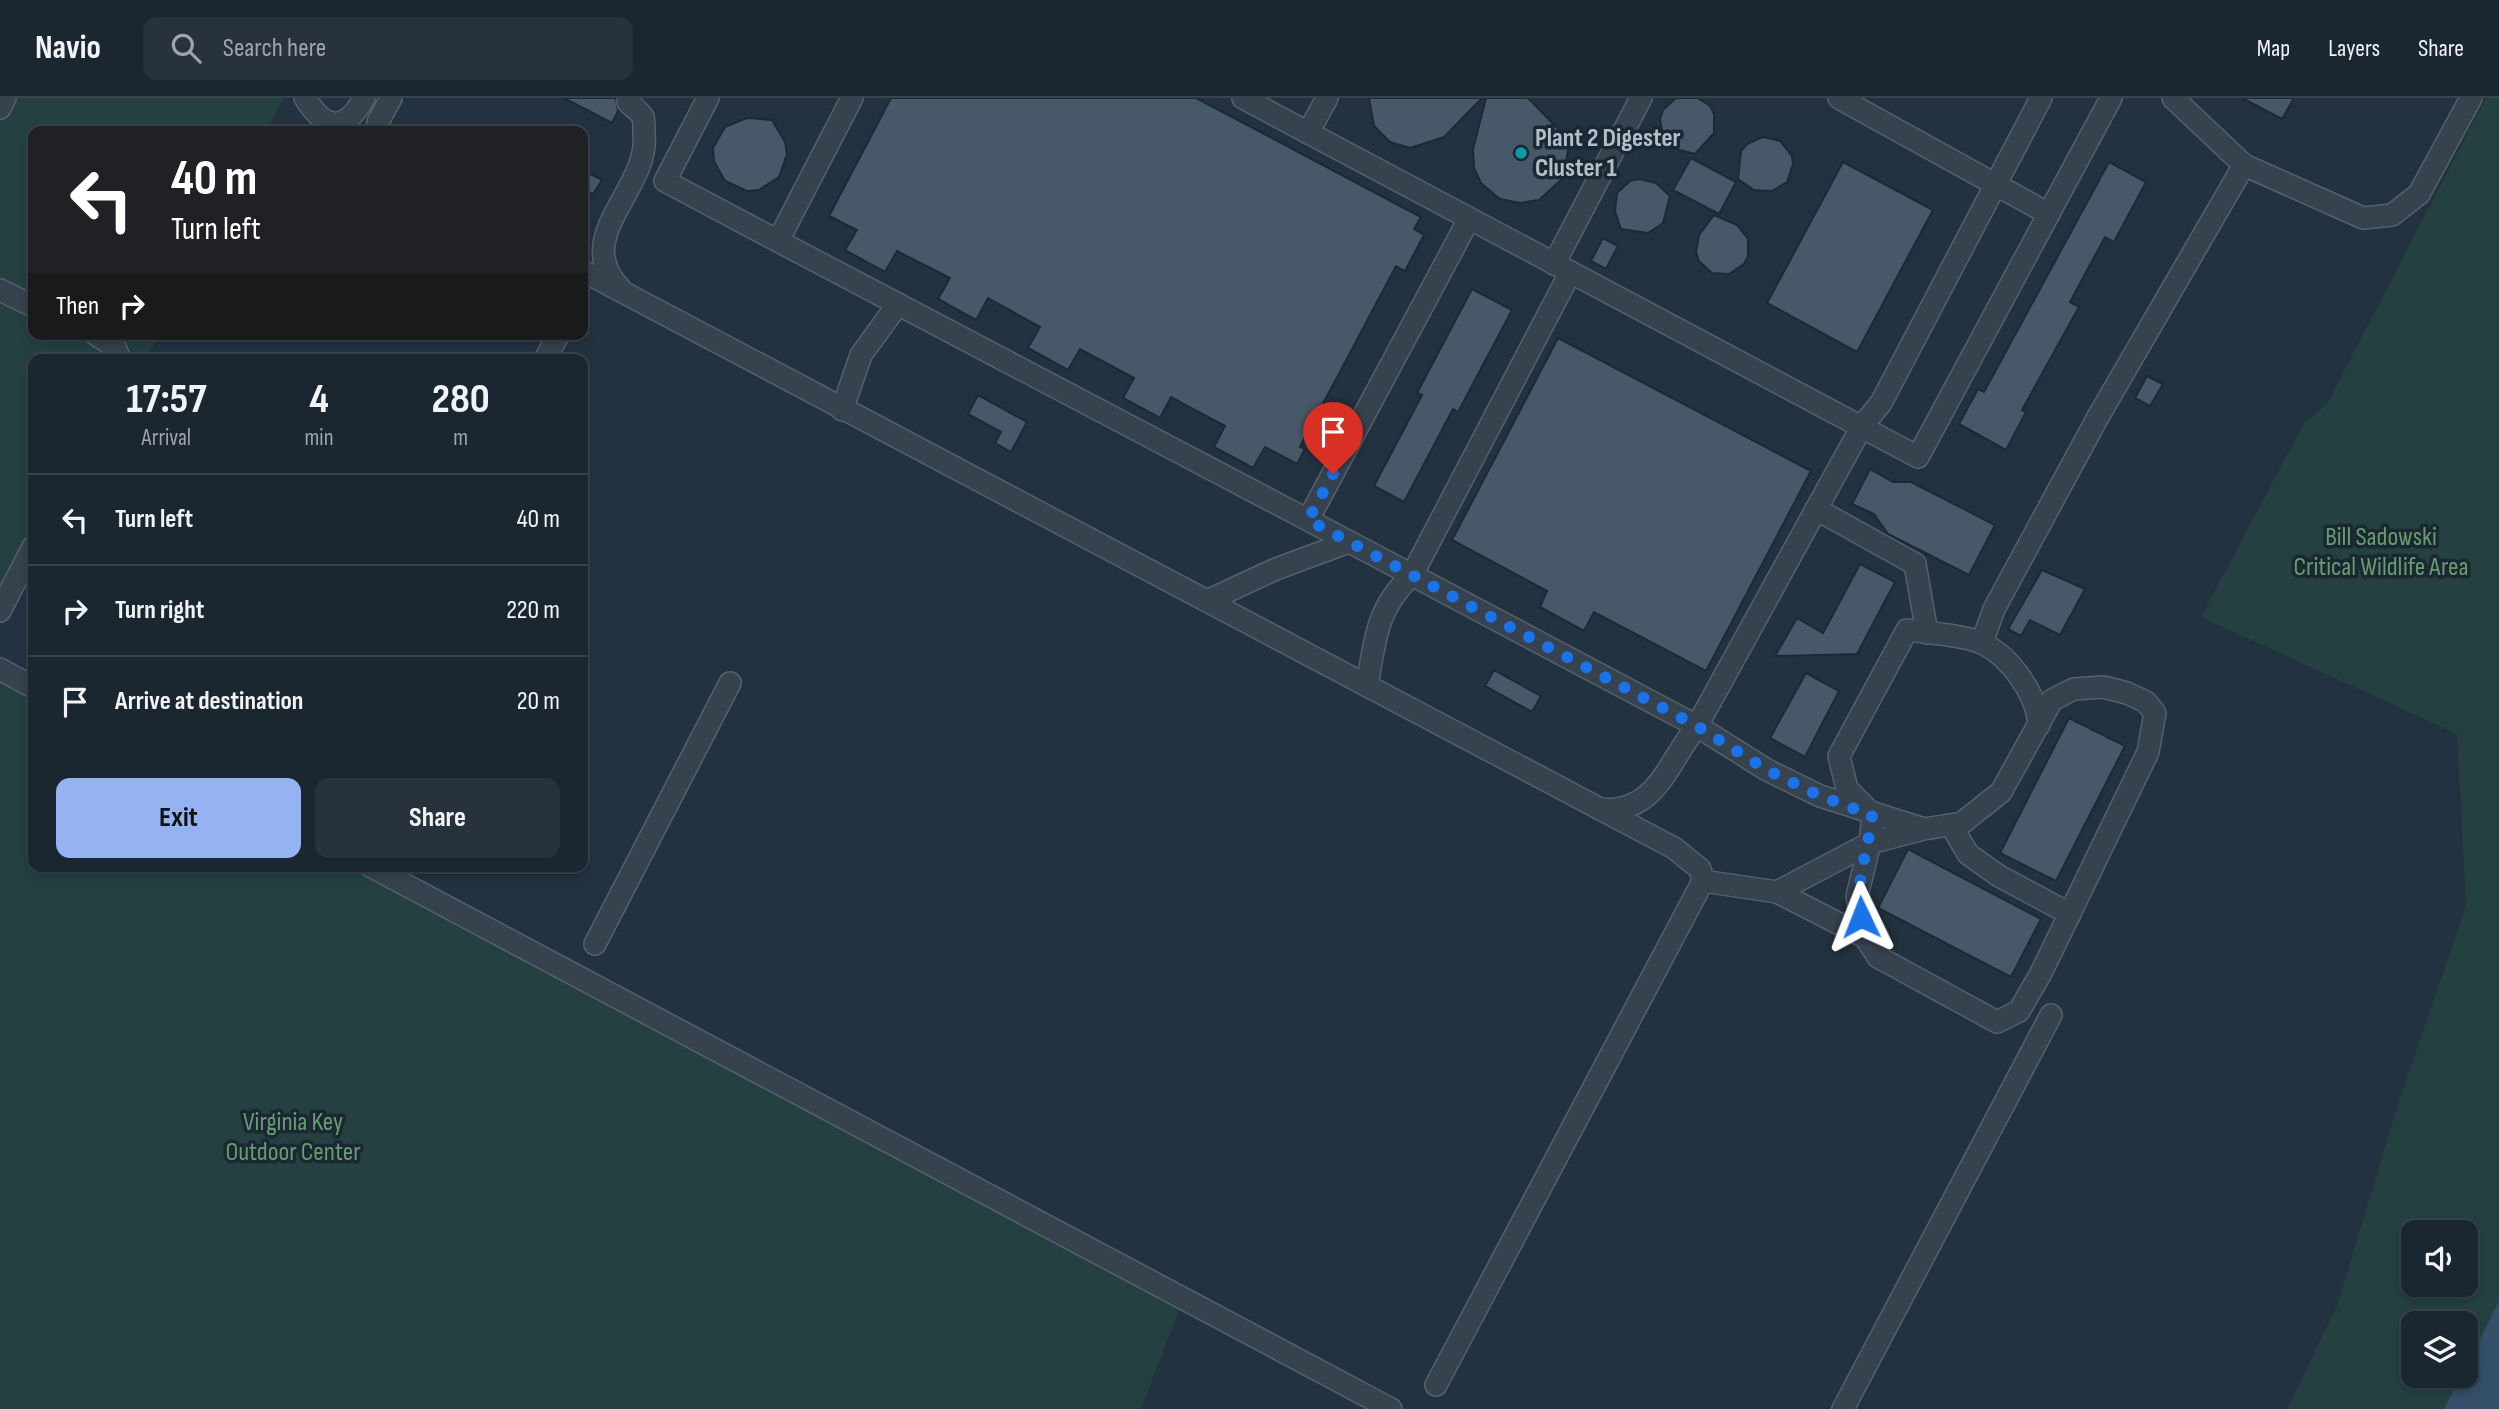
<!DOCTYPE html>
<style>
body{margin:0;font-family:"Sofia Sans Condensed",sans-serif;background:#27323c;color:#f1f3f6;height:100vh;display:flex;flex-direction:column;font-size:26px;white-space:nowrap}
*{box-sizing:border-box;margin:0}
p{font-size:23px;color:#9fa5ab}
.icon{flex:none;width:38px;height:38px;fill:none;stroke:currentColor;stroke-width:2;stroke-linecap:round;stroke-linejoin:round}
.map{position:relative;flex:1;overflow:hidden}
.side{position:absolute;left:28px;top:256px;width:560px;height:518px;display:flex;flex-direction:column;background:#1a2630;border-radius:14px;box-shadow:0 4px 10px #0003,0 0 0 2px #38434c}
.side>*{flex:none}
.hud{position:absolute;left:28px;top:28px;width:560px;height:214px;border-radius:14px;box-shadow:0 4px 10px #0003,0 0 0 2px #38434c;background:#202124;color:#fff;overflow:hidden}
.controls{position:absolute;left:2401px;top:1122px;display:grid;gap:14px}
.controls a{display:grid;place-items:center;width:77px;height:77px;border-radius:14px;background:#1a2630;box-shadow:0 4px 10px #0003,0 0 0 2px #38434c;font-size:35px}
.pin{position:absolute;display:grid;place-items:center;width:60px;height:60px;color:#fff;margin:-72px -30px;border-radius:50% 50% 50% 0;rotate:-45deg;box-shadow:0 0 7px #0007}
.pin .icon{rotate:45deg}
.me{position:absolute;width:77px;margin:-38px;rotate:358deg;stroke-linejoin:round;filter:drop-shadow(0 0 5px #0008)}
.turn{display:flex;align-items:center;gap:24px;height:147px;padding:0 28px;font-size:32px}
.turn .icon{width:91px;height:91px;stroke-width:2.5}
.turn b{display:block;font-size:49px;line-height:60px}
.then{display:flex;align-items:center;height:66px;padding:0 28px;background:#0003;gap:14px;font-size:26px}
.eta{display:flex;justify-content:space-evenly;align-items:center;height:119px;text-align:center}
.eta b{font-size:42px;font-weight:700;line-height:49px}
.button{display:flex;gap:14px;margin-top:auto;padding:14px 28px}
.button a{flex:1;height:80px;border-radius:14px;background:#95b2f1;color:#111;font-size:28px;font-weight:700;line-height:80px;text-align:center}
.button a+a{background:#27323c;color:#f1f3f6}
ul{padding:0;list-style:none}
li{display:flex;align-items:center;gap:21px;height:91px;padding:0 28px;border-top:2px solid #38434c}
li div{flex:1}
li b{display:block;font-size:26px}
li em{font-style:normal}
header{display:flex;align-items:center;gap:42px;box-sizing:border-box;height:98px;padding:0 35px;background:#1a2630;border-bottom:2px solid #38434c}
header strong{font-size:33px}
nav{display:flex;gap:38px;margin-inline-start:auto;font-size:24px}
.search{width:490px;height:63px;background:#27323c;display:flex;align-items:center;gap:18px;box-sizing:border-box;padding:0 24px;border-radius:14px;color:#9fa5ab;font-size:26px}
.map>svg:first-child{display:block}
.green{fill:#244041;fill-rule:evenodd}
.water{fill:#344f68}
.building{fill:#475969;stroke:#1d2a36;stroke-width:2}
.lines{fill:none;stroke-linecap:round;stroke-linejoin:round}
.minor-casing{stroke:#54616d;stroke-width:24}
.minor{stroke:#36434f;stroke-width:21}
.route{stroke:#1a73e8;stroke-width:12;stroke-dasharray:0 21.6}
.culture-dot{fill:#0f9aa8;stroke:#1b2834;stroke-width:2.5}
.labels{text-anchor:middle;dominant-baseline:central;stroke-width:7;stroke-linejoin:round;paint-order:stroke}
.poi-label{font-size:26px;font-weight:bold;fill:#b2beca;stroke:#1b2834;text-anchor:start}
.park-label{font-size:26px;fill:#679d6e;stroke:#1b2834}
</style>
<header>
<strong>Navio</strong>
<div class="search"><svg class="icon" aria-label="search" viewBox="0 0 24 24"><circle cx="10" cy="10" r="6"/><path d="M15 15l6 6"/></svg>Search here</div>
<nav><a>Map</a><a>Layers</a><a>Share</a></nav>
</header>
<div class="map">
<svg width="2499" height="1311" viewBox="0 0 2499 1311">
<rect width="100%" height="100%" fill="#223240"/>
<g class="green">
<path d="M0,0H284L266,33H33V236H159L146,261H33V457L0,510Z"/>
<path d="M2486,0H2499V1311H2287L2337,1208L2399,1003L2466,808L2457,636L2201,519L2304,325L2327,306ZM2413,1134H2466V1186H2413ZM2413,1225H2466V1278H2413Z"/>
<path d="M0,559L33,578V768H371L1183,1202L1141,1311H0Z"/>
</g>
<path class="water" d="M2499,1203V1311H2444L2461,1278H2466V1269Z"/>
<g class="building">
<path d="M564,0H616L618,13L612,25Z"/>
<path d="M891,0H1196L1421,119L1414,131L1424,137L1405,173L1396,168L1300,349L1305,351L1297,366L1265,349L1253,370L1214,349L1225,328L1171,299L1160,320L1123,300L1134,280L1080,251L1068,272L1028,250L1040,229L988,200L976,222L938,201L950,180L897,153L885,174L845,152L857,132L829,118Z"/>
<path d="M1369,0H1482L1444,39L1410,50L1390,44L1374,28Z"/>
<path d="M1486,0H1528L1559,32L1569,47L1563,80L1539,102L1520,105L1500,101L1481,85L1474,70L1473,51Z"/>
<path d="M1676,0H1698L1710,8L1714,16V35L1695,56L1676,51L1663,39L1660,21L1663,12Z"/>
<path d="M2242,0H2294L2282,21Z"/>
<path d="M747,20L772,22L785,44L787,56L779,79L759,92L747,93L725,83L714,63L713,50L725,29Z"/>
<path d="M1763,39L1780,43L1792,58L1793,66L1787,84L1772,93L1754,92L1738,81L1741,53L1747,46Z"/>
<path d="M1691,60L1736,84L1719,116L1673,92Z"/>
<path d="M1843,64L1933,112L1857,254L1767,205Z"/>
<path d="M2109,64L2146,84L2114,144L2105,139L2070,204L2079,209L2022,312L2026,314L2006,352L1959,326L1978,291L1984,294Z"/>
<path d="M583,72L602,82L593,96L583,91Z"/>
<path d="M1639,81L1656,85L1670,98L1663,125L1648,135L1621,131L1615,113L1617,95L1630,83Z"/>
<path d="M1714,117L1737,127L1748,141V158L1744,166L1729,176L1712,175L1699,163L1696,154L1699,137Z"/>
<path d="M1603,140L1618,148L1606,171L1591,163Z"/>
<path d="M1472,191L1512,212L1458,314L1453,311L1404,404L1374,388L1422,297L1417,295Z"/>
<path d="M1558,240L1811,373L1706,573L1594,514L1584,533L1540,509L1547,493L1452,442Z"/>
<path d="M2147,278L2163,286L2150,308L2135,300Z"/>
<path d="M978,297L1027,324L1011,354L995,345L1001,334L968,316Z"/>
<path d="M1870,371L1893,384H1911L1995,427L1969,477L1888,436L1874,416L1852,406Z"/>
<path d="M1860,466L1895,484L1857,556L1775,558L1797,520L1823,535Z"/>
<path d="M2042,472L2085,491L2060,537L2030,522L2021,538L2008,531Z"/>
<path d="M1494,572L1541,598L1532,614L1485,588Z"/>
<path d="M1806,575L1839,593L1805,659L1770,640Z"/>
<path d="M2069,620L2125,648L2056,783L2000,755Z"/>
<path d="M1908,751L2041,821L2011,879L1878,810Z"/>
</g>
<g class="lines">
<g class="minor-casing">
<g id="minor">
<path d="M305,0C325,32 345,35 364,0"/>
<path d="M708,0L665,83L778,143L852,0"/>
<path d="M1243,0L1918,359L2111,0"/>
<path d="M1839,0L2049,116"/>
<path d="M2173,0L2244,67L2363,120L2392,117L2419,96L2471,0"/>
<path d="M0,10L5,0"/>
<path d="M377,33L378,24L391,0"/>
<path d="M1308,35L1327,0"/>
<path d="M778,143L1308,422L1469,121"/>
<path d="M1554,166L1641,0"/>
<path d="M583,173L1674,750L1700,771L1703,783L1436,1287"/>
<path d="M619,189C571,138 650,91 644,36C644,31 644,23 643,19C640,14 632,8 628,4"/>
<path d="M0,192L33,208"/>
<path d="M95,236L115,249L120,261"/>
<path d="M545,261L559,236"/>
<path d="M842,312L861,257L898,206"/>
<path d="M1816,411L1915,466L1927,535"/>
<path d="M1308,422L1412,477L1570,175"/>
<path d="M1207,503L1276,471L1349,444"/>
<path d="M0,513L33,449"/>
<path d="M1982,545L1994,511L2098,319L2244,67"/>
<path d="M0,571L33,589"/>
<path d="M1367,588C1375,543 1376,510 1412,477L1697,628L1862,328L1881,305L2041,0"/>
<path d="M1600,711C1656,717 1668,664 1697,628L1767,672L1820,698L1924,731L1962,725L2001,694L2052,602L2074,591L2103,589L2127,595L2146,604L2155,615L2148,654L2041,875L2019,913L1997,924L1878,859L1865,839L1857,798L1870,745L1924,731"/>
<path d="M1951,727L1968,756L1999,778L2070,816"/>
<path d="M370,768L1391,1311"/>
<path d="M1703,783L1777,794L1870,745L1873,717L1847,691L1839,658L1907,532C1927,535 1965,537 1982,545C2011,559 2037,597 2039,627"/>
<path d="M1777,794L1865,839"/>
<path d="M595,846L730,585"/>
<path d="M1843,1311L2051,917"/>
</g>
</g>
<use href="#minor" class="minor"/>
</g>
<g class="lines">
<path class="route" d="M1333,376L1308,422L1697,628L1767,672L1820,698L1872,717C1869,752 1854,784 1861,819"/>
</g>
<circle class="culture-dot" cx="1521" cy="55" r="7"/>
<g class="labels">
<g class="poi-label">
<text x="1535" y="40">Plant 2 Digester<tspan x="1535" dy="30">Cluster 1</tspan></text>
</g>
<g class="park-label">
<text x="2381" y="439">Bill Sadowski<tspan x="2381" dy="30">Critical Wildlife Area</tspan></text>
<text x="293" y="1024">Virginia Key<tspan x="293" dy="30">Outdoor Center</tspan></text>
</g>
</g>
</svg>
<div class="controls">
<a><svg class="icon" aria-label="sound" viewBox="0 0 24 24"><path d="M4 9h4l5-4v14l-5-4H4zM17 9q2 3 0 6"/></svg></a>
<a><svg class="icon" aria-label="layers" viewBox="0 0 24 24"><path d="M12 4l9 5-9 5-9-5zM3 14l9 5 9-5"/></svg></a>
</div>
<div class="pin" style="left:1333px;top:376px;background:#d93025"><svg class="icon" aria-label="arrive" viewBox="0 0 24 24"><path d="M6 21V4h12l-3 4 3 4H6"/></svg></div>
<svg class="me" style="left:1861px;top:819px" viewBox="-20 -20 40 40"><path d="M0-17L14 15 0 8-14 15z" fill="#1a73e8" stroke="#fff" stroke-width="4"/></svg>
<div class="hud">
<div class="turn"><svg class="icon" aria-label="left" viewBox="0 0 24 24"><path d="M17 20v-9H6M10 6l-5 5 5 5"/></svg><div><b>40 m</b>Turn left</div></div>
<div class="then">Then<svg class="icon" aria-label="right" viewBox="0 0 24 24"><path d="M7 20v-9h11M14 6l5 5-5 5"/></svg></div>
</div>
<section class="side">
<div class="eta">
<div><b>17:57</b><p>Arrival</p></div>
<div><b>4</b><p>min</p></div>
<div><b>280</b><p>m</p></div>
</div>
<ul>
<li><svg class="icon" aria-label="left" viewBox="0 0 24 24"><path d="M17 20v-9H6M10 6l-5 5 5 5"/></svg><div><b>Turn left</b></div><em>40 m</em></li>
<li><svg class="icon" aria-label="right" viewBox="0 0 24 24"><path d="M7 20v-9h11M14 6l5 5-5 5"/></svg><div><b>Turn right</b></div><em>220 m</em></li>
<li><svg class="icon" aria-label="arrive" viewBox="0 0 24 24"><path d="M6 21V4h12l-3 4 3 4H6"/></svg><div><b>Arrive at destination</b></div><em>20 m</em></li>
</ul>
<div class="button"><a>Exit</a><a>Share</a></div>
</section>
</div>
